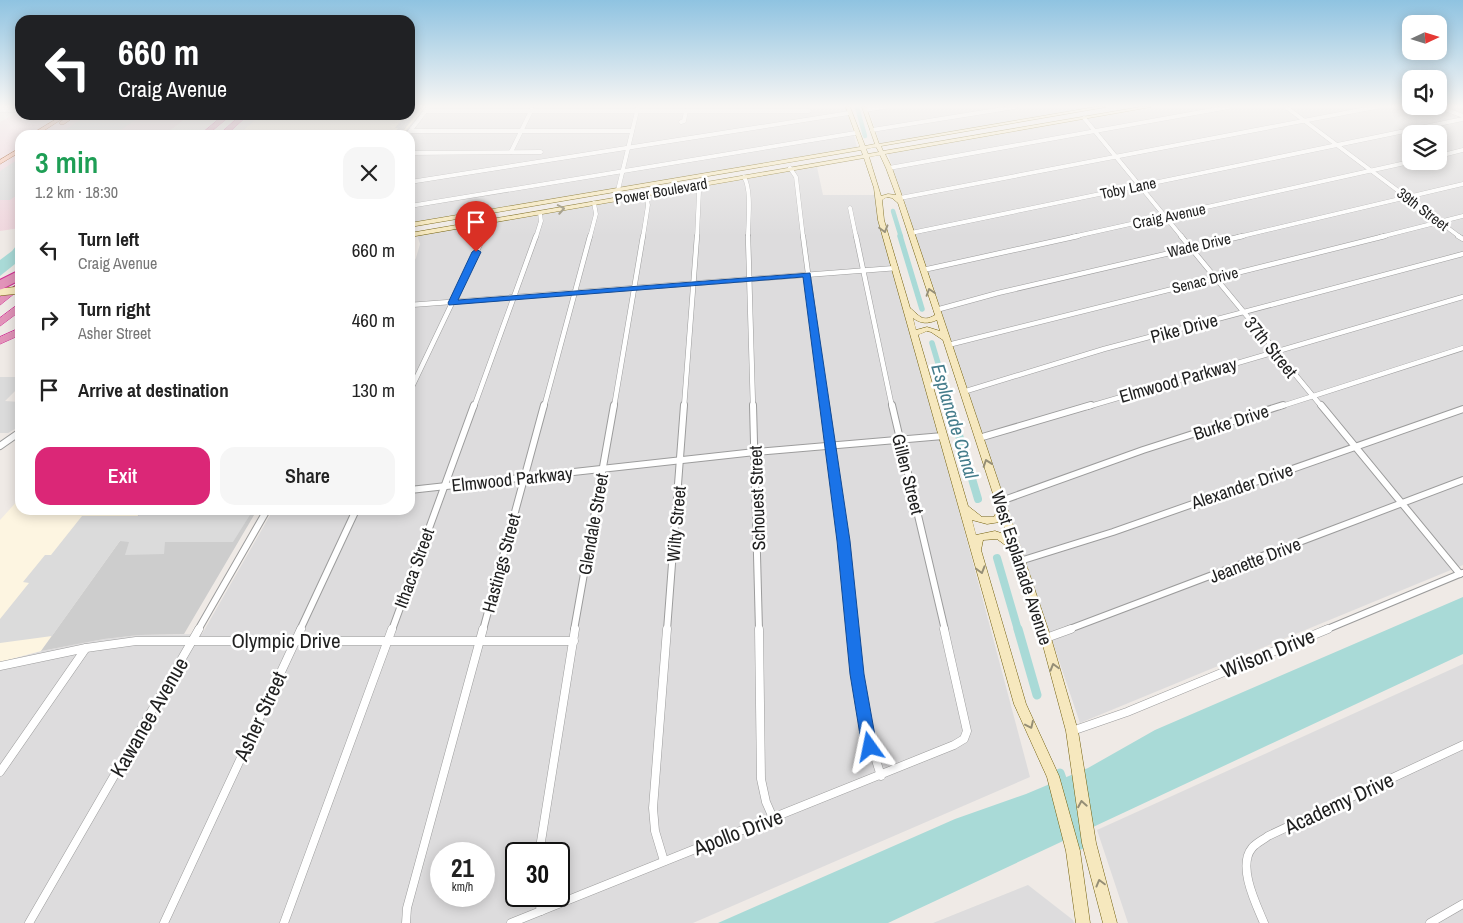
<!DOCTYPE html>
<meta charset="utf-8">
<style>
body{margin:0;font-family:"Archivo Narrow",sans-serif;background:#f6f6f6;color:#222;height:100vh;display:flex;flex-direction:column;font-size:19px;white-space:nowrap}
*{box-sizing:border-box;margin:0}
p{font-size:16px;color:#767676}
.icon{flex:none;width:28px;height:28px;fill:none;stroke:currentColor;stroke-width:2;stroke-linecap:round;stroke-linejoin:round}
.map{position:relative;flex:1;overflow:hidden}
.drawer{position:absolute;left:15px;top:130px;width:400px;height:385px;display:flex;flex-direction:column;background:#fff;border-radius:15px;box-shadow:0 2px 12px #0003}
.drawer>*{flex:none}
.hud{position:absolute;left:15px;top:15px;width:400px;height:105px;border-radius:15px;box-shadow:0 2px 12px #0003;background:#202124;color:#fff;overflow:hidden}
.needle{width:32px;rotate:86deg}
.tools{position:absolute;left:1402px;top:15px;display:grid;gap:10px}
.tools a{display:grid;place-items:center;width:45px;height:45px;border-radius:10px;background:#fff;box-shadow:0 2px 12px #0003;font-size:25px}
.speed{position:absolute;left:430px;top:842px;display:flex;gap:10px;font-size:25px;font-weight:700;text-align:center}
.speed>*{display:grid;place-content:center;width:65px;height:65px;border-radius:50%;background:#fff;box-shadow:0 2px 12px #0003;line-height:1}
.speed small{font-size:12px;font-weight:400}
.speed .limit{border:2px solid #111;border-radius:8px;background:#fff;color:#111}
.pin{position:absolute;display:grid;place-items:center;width:42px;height:42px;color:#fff;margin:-51px -21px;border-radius:50% 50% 50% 0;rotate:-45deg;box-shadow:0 0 5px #0007}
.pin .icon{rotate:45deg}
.me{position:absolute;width:55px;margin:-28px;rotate:348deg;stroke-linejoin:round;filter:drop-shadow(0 0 4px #0008)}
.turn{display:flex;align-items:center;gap:18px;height:105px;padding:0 20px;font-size:22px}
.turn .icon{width:65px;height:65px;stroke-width:2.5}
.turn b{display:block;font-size:35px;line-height:42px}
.round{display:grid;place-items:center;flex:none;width:52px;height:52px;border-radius:15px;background:#f6f6f6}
.overview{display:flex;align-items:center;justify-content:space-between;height:85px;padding:0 20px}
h1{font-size:30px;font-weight:600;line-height:38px;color:#1e9e55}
.action{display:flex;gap:10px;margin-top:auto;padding:10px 20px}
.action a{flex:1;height:58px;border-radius:15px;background:#db2777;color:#fff;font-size:20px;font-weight:600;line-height:58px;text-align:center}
.action a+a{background:#f6f6f6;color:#222}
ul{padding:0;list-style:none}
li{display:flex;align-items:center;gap:15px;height:70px;padding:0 20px}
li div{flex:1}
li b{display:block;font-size:19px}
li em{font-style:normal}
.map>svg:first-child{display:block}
.residential{fill:#dddcdd;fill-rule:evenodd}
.commercial{fill:#efd6dd}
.education{fill:#fdf5e1}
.religious{fill:#cdcdcd}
.parking{fill:#dbdbdb}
.water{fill:#a9dad7}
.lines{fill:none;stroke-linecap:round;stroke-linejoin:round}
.canal-far3{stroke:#a9dad7;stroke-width:4.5}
.canal-far2{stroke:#a9dad7;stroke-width:5.5}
.canal-far1{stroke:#a9dad7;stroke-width:8}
.canal{stroke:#a9dad7;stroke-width:9}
.street-far3-casing{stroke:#9c9c9c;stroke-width:4.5}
.street-far2-casing{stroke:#9c9c9c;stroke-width:5.5}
.street-far1-casing{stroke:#9c9c9c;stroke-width:8}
.street-casing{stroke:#9c9c9c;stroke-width:9}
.secondary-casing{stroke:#715e0b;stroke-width:1}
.primary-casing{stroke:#923c09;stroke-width:1}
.highway-casing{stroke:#d13096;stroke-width:1}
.street-far3{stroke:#fff;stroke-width:4}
.street-far2{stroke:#fff;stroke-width:4.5}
.street-far1{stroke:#fff;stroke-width:6}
.street{stroke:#fff;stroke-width:8}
.secondary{fill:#f6e8be;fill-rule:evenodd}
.primary{fill:#f7bba4;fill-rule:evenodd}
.highway{fill:#e293b9;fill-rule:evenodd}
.secondary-bridge-casing{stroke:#715e0b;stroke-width:8;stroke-linecap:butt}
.highway-bridge-casing{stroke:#d13096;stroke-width:11;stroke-linecap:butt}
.secondary-bridge{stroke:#f6e8be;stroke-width:7}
.highway-bridge{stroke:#e293b9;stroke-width:9}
.oneway{stroke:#958e76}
.route{fill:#1a73e8;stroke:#114b97}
.labels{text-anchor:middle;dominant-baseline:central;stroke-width:5;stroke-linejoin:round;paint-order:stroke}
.far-street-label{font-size:15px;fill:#1f1f1f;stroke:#fff}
.street-label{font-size:18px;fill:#1f1f1f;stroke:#fff}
.water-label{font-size:19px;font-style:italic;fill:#447c8b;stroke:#fff}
.near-street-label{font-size:21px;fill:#1f1f1f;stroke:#fff}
</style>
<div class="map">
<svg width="1463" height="923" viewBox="0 0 1463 923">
<rect width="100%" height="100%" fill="#efeae6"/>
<g class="residential">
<path d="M425,107H846L857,147L410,223V135H402Z"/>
<path d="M868,107H1096L880,144Z"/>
<path d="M1156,107H1463V565L1080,723L888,154ZM1411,134H1439V161H1411Z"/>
<path d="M817,167L823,195H875L1030,777L693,923H0V662L41,651L104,639L139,635L202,634L273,510H410V268L416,258L420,244L417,235ZM441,854H484V896H441ZM516,854H559V896H516Z"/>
<path d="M1463,664V923H1128L1097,830Z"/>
<path d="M1028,885L1073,920L1074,923H933Z"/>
</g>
<path class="commercial" d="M20,111V115H190L164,135H20V228L0,231V122Z"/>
<g class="education">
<path d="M410,107H425L402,135H238L261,115H410Z"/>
<path d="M20,498V510H142L41,651L0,662V520Z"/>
</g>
<path class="religious" d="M142,510H257L184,634L139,635L104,639L41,651Z"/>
<g class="parking">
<path d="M410,107H422L400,135H379L381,132H395L398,128H395L406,115H410Z"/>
<path d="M88,115H142L114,135H57Z"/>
<path d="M20,158V193L10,200H0V171Z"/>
<path d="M0,377H20V386L5,401L20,402V426L8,433H0Z"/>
<path d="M142,510H253L233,542H165L164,554L125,555L129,542L120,541L52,636L0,643V619L29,583L23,582L45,555H51L82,516H138Z"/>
</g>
<g class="water">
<path d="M20,241V260L0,276V260L12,251Z"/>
<path d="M1463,597V654L888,923H718L955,819L1026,794L1088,768L1155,730Z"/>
</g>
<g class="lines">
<g class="canal-far3">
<path d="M857,107L865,136"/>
<path d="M893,211L901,237"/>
</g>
<g class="canal-far2">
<path d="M900,236L922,309"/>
<path d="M932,343L951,407"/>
</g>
<g class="canal-far1">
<path d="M950,405L978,499"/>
<path d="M997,558L1018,630"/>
</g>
<g class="canal">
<path d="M1018,629L1037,695"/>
<path d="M1060,773L1065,787"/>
<path d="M1076,826L1081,845"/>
</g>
<g class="street-far3-casing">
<g id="street-far3">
<path d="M1286,107L1460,237"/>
<path d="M1439,107L1463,116"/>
<path d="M0,110H20"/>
<path d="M865,110L884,107"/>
<path d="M425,111H809"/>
<path d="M1084,118L1182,237"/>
<path d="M681,122L684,121L686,111"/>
<path d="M872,130L1015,107"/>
<path d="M411,131H632"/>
<path d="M407,135L427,109"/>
<path d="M511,152L532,109"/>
<path d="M410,153L541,152"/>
<path d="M1439,156L1463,150"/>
<path d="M790,168L796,177L803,237"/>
<path d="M889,168L1229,107"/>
<path d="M744,177C752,190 748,221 748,237"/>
<path d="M410,182L849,113"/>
<path d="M695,186L699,192L697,237"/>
<path d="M618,190L638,107"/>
<path d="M900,198L1376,107"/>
<path d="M410,206L855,133"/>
<path d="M850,208L856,237"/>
<path d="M911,233L1463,119"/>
<path d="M484,237L486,227L484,222"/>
<path d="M536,237L541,221L540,213"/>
<path d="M590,237L596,214L594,203"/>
<path d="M643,237L648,205L646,194"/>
<path d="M1072,237L1414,161"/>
<path d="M1238,237L1463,184"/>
<path d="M1380,237L1463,216"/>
</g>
</g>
<g class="street-far2-casing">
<g id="street-far2">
<path d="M748,236L753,407"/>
<path d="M803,236L826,407"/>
<path d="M856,236L892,407"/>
<path d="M1181,236L1322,407"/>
<path d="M1458,236L1463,239"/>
<path d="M410,258L412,236"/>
<path d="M923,270L1078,236"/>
<path d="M410,305L896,268"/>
<path d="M936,310L998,293L1243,236"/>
<path d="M948,345L1385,236"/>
<path d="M410,391L484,236"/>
<path d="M963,392L1104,349L1463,254"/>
<path d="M474,407L536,236"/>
<path d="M544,407L590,236"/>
<path d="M614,407L643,236"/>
<path d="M684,407L697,236"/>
<path d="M1087,407L1463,297"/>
<path d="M1279,407L1463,348"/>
</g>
</g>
<g class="street-far1-casing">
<g id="street-far1">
<path d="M753,405L759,630"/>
<path d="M826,405L844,541L851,630"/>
<path d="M892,405L945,630"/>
<path d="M1321,405L1460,574"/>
<path d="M979,438L1091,405"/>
<path d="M0,446L20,432"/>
<path d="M410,490L755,452L943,436"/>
<path d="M1001,501L1143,450L1283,405"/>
<path d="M1020,561L1113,532L1463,409"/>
<path d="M198,630L267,510"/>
<path d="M300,630L356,510"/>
<path d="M392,630L474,405"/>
<path d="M483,630L544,405"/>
<path d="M574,630L614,405"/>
<path d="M667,630L684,405"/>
<path d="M1067,630L1463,480"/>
<path d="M1325,630L1462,573"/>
</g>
</g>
<g class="street-casing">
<g id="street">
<path d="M759,629L761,779L766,802L773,818"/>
<path d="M851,629L864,722L881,776"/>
<path d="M1046,638L1071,629"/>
<path d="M0,666L86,648L136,641H574"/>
<path d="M1072,731L1127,712L1328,629"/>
<path d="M0,772L86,648"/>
<path d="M539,854L575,629"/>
<path d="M664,861L655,831L653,808L667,629"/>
<path d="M538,896L541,911"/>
<path d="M29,923L199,629"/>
<path d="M164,923L301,629"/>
<path d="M284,923L392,629"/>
<path d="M406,923L407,908L483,629"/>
<path d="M511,923L954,745L964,739L967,731L944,629"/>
<path d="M1264,923C1256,904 1237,866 1252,848C1256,843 1263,840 1268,836L1463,745"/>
<path d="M1430,923L1463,904"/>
</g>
</g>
<g class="secondary-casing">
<path id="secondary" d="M846,107H850L865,146L875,144L862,107H866L879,144L1095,107H1106L881,146L883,151L1140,107H1151L885,154L892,168L903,199L1051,638L1078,731L1096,843L1117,923H1103L1082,843L1066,731L1041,638L1012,550L997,539L983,540L981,550L1026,704L1059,776L1080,851L1090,923H1076L1066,851L1047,777L1014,704L878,220L874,188L864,158L410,237V233L863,155L861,150L410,227V223L860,147ZM876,147L879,152L868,154L866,149ZM880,155L886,168L896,195L888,194L881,196L869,157ZM887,197L892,198L898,203L935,315C922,323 919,315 910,308L884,220L882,200ZM913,318C921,324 928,324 937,320L940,331L927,327L916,330ZM927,331L931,332L943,340L998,509L994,517H982L968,506L918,335ZM972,520L987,524L1000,522L1002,520L1007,535L995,531L976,535Z"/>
</g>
<g class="primary-casing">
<g id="primary">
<path d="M63,115H68L37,135H30Z"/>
<path d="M72,115H77L64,124H60V122Z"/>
<path d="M20,148V152L0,164V160Z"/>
</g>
</g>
<g class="highway-casing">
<g id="highway">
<path d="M224,115H231L207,135H200Z"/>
<path d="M241,115H248L226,135H219Z"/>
<path d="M20,282V289L0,305V297Z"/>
<path d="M20,303V311L0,326V318Z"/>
<path d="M20,328V335L0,344V337Z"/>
</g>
</g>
<use href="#street-far3" class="street-far3"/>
<use href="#street-far2" class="street-far2"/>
<use href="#street-far1" class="street-far1"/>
<use href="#street" class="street"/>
<use href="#secondary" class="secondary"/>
<use href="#primary" class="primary"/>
<use href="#highway" class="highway"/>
<g class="secondary-bridge-casing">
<path id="secondary-bridge" d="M0,292L20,290"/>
</g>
<g class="highway-bridge-casing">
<path id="highway-bridge" d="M0,285L20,275"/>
</g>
<use href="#secondary-bridge" class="secondary-bridge"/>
<use href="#highway-bridge" class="highway-bridge"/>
</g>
<defs><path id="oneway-chevron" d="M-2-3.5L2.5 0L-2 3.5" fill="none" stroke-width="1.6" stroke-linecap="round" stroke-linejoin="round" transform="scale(1.25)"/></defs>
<g class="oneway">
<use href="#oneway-chevron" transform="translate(561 209) rotate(-10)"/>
<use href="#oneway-chevron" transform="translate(884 229) rotate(74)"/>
<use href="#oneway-chevron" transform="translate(930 292) rotate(-108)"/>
<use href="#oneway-chevron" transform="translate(987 463) rotate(-109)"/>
<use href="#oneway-chevron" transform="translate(981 570) rotate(74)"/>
<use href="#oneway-chevron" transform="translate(1054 667) rotate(-106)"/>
<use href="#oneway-chevron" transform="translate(1030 725) rotate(65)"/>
<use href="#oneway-chevron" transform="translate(1082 804) rotate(-100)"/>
<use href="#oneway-chevron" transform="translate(1100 883) rotate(-105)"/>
</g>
<linearGradient id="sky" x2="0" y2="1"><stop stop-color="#8fc3e1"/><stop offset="0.45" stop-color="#f8f6f4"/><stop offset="1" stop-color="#f8f6f4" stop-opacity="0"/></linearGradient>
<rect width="1463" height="236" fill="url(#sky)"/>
<path class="route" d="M476,249L481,252L458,300L810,273L850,541L864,674L877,747L875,752L870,754L864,752L862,747L850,674L837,541L803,277L449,305L448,303L472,252Z"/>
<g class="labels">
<g class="far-street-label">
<text transform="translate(1128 188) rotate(-12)">Toby Lane</text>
<text transform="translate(661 191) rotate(-10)">Power Boulevard</text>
<text transform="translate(1423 209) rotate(37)">39th Street</text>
<text transform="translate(1169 216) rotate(-12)">Craig Avenue</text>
<text transform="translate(1199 245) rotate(-13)">Wade Drive</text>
<text transform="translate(1205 280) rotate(-14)">Senac Drive</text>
</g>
<g class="street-label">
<text transform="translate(1184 328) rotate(-15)">Pike Drive</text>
<text transform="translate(1271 347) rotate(51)">37th Street</text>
<text transform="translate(1178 380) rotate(-16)">Elmwood Parkway</text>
<text transform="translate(1231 422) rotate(-18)">Burke Drive</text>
<text transform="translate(908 474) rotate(76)">Gillen Street</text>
<text transform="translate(512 479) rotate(-6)">Elmwood Parkway</text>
<text transform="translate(1242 486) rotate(-19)">Alexander Drive</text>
<text transform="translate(757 498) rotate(-92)">Schouest Street</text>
<text transform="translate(593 524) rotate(-80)">Glendale Street</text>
<text transform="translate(676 524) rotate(-85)">Wilty Street</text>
<text transform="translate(1255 560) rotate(-21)">Jeanette Drive</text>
<text transform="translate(501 563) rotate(-75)">Hastings Street</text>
<text transform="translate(414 568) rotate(-70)">Ithaca Street</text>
<text transform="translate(1022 568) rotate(72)">West Esplanade Avenue</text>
</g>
<g class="water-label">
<text transform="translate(955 421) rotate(73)">Esplanade Canal</text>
</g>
<g class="near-street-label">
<text x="286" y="640">Olympic Drive</text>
<text transform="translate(1268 653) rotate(-22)">Wilson Drive</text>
<text transform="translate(260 716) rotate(-65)">Asher Street</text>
<text transform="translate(149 717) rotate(-60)">Kawanee Avenue</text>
<text transform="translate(1339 803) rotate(-25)">Academy Drive</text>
<text transform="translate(738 832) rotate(-21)">Apollo Drive</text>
</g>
</g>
</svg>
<div class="tools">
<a><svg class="needle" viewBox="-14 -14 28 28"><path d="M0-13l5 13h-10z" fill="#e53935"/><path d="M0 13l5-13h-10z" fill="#767676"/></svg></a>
<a><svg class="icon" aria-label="sound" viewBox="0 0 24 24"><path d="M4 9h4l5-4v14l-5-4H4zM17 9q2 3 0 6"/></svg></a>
<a><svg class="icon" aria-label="layers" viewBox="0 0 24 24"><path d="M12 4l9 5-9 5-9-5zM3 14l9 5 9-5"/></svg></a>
</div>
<div class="speed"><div>21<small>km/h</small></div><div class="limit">30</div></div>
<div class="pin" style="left:476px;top:252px;background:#d93025"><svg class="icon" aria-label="arrive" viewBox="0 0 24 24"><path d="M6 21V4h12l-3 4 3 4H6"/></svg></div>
<svg class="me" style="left:870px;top:747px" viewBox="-20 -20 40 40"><path d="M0-17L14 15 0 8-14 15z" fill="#1a73e8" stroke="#fff" stroke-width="4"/></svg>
<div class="hud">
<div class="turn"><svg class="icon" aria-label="left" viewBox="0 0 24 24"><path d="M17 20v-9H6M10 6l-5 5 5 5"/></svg><div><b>660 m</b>Craig Avenue</div></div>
</div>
<section class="drawer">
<div class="overview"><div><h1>3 min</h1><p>1.2 km · 18:30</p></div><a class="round"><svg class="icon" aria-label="close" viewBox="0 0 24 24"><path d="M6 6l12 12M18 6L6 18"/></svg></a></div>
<ul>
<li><svg class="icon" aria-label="left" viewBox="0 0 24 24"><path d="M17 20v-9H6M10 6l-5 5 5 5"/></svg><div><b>Turn left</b><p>Craig Avenue</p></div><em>660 m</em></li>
<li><svg class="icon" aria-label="right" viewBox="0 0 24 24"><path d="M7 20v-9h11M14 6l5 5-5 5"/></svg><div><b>Turn right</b><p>Asher Street</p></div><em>460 m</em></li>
<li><svg class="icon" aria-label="arrive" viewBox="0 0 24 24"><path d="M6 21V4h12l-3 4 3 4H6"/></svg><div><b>Arrive at destination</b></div><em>130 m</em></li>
</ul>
<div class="action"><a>Exit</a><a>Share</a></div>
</section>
</div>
